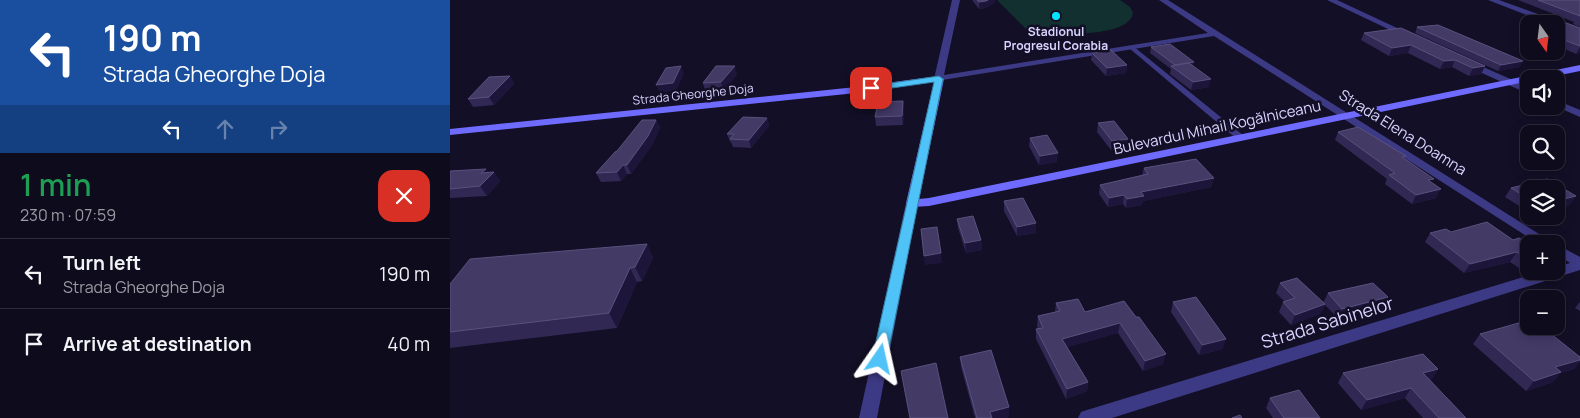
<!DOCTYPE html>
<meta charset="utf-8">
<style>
body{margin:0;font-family:Manrope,sans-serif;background:#171425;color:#f1f3f6;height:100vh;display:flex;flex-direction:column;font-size:19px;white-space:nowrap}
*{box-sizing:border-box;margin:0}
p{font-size:16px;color:#9b9ba3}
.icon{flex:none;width:28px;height:28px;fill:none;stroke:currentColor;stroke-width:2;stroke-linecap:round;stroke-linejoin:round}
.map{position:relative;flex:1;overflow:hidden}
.side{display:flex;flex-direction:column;background:#0e0b1c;width:450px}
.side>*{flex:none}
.guide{background:#1a4fa0;color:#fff;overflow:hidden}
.needle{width:32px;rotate:166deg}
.controls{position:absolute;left:1070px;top:15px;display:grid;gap:10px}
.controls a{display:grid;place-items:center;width:45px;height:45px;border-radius:10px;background:#0e0b1c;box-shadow:0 2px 12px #0003,0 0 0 1px #2e2b3b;font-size:25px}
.pin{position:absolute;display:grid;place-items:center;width:42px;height:42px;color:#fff;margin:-21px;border-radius:10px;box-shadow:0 2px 8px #0006}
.me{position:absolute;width:55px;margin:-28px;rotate:11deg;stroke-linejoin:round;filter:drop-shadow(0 0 4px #0008)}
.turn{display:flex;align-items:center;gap:18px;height:105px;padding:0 20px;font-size:22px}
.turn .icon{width:65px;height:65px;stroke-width:2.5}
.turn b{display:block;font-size:35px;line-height:42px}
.lanes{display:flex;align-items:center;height:48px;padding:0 20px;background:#0003;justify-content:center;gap:25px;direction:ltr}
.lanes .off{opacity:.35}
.round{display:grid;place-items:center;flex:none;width:52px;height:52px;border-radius:15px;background:#171425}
.summary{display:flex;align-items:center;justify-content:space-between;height:85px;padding:0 20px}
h1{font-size:30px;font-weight:600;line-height:38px;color:#1e9e55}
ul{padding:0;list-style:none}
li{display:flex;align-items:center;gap:15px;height:70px;padding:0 20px;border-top:1px solid #2e2b3b}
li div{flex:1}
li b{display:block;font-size:19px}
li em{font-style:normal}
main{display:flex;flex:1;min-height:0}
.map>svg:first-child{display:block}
.green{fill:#12302f}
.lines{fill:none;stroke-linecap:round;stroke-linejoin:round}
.lane{fill:#3d3a85;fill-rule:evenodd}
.street{fill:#3d3a85;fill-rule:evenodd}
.secondary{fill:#6f6bff;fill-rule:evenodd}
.wall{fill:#312854}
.shaded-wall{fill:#1d163a}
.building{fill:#433a66;stroke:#5a527e}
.route{fill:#4fc3f7;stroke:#337fa1}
.poi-dot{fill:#00e5ff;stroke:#130f26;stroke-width:2}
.labels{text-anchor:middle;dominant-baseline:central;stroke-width:5;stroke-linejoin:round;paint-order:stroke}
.far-poi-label{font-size:12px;font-weight:bold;fill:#d9d4ff;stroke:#130f26}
.far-street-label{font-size:12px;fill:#d9d4ff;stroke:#130f26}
.street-label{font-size:15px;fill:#d9d4ff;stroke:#130f26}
.near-street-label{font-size:18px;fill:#d9d4ff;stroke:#130f26}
</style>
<main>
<section class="side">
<div class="guide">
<div class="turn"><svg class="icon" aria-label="left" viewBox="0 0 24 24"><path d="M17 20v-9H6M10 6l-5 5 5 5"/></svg><div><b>190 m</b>Strada Gheorghe Doja</div></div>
<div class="lanes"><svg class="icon" aria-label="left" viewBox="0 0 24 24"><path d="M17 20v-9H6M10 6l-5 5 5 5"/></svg><svg class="icon off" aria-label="ahead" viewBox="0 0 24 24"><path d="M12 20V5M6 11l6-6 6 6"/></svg><svg class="icon off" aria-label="right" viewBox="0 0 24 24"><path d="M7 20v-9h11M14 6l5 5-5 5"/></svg></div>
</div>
<div class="summary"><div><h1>1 min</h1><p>230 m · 07:59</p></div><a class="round" style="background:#d93025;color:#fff"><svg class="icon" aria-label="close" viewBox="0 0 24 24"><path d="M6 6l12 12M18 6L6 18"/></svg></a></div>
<ul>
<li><svg class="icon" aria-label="left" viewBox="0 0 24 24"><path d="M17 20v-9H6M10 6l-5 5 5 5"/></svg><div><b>Turn left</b><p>Strada Gheorghe Doja</p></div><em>190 m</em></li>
<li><svg class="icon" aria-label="arrive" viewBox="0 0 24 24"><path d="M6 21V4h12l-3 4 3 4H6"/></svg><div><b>Arrive at destination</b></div><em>40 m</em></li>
</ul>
</section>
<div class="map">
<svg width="1130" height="418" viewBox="0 0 1130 418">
<rect width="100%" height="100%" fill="#130f26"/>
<path class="green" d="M547,0H670L680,7L683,13C678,40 601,33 580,33Z"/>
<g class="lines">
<path class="lane" d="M679,46H683L794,136V140H788L679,48Z"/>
<g class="street">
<path d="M502,0H510L494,75L758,33L709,0H718L1105,244H1106L1130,257V270L662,418H628L631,412L637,410L1093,271H1106V267L1120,263L1106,254V244H1089L764,36L486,81L484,79Z"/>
<path d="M877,0H887L962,35L955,37Z"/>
<path d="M1038,0H1049L1130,29V34L1106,26V24H1100Z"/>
<path d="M1017,60L1079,87V94L1014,65V61Z"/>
<path d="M1106,100L1130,110V117L1105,106Z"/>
<path d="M462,199L468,203L427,418H409L456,203Z"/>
</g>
<path class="secondary" d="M1130,65V71L1091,79H1079V81L479,206L462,207L456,203L484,82L406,93L0,135V129L406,87L489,76L494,79L469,199L479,198Z"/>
</g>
<g class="wall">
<path d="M522,0H545V2L536,8L529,9Z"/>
<path d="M1068,0H1130V27L1123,24L1124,22Z"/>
<path d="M1108,20L1130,28V53L1126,54L1106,45V24H1085L1086,22Z"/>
<path d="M967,27L1070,67L1048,71L965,33Z"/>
<path d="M951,28L1035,66L1031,74L1019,76L1002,67L990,69L958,53L939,56L911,40L914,33Z"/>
<path d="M701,47L743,66L759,87L741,90L720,74L721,69L700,53Z"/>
<path d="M642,53L677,65L676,73L656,76L641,60Z"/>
<path d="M287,74L274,91H255L253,83Z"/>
<path d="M60,76L64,84L44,105L23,107L18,99Z"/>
<path d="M453,101L454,109L453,125L426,126L425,117Z"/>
<path d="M317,118L319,126L301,148L283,147L281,142H280L277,134Z"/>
<path d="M206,120L210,128L202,145L181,174H177L171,181L151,182L146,173L167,151Z"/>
<path d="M648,123L678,139L677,147L661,150L647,132Z"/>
<path d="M888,132L955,159L982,183L986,198L962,204L935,184L937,179L885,140Z"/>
<path d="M580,138L607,162L589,165L579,146Z"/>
<path d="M694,168L764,178L761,187L693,201L692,205L676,208L673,204L658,207L649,194L650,185L692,175Z"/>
<path d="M0,171L44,172L50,181L37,196L0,198Z"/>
<path d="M1097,179L1126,196L1119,205L1106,208V189H1079V212L1055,197L1061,188Z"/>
<path d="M554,201L586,233L567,236L554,211Z"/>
<path d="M507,219L531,240L532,250L516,253L508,228Z"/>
<path d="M1001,232L1063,240L1069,238L1079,265L1069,268L1060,262L1014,273L975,242L980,233Z"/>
<path d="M197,244L203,258L192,281L187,282L167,328L0,348V284Z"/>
<path d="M830,283L873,303L878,293L938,297L933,307L888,318L875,305L870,314L841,325L829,312L833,302H835L826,293Z"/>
<path d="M674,301L713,364L693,371L668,333L617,347L638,382L637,391L616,399L586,339V329H588L587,326L588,316L605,312L606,303L635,312Z"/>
<path d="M723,302L773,349L749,355L721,312Z"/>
<path d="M1130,302V311L1125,308Z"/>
<path d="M1030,334L1130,357V362L1124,369L1110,373L1103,382L1076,391L1023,344Z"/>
<path d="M510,357L559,407V417L555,418H525L511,367Z"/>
<path d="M988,369L982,379L979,380L1016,418H973L955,398L911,410L888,383L893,373Z"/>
<path d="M820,398L870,418H823L816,408Z"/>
</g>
<g class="shaded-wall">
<path d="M538,0H545V2L536,8L529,9V2Z"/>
<path d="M961,45L958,53L939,56L942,48Z"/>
<path d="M1130,47V53L1126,54Z"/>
<path d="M1005,60L1002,67L990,69L994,61Z"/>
<path d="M1073,61L1070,67L1048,71L1051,65Z"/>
<path d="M744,62L743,68L725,65Z"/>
<path d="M677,65L676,73L656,76L657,68Z"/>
<path d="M231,66L234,74L226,91L210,93L206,85Z"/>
<path d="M285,66L287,74L274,91L271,82Z"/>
<path d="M1035,66L1031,74L1019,76L1023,68Z"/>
<path d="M60,76L64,84L44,105L39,97Z"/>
<path d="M761,79L759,87L741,90L743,82Z"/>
<path d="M453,101L454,109L453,125L452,116Z"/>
<path d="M317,118L319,126L301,148L299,140Z"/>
<path d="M206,120L210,128L202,145L181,174L177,165Z"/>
<path d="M678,139L677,147L661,150L662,141Z"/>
<path d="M608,153L607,162L589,165L590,156Z"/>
<path d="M173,165L177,174L171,181L167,172Z"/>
<path d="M36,169L40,176L44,172L50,181L37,196L30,186L31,173Z"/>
<path d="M764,178L761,187L693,201L692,205L676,208L677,199L691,192Z"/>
<path d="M991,189L986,198L962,204L966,195Z"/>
<path d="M674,195L673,204L658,207L659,198Z"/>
<path d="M1126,196L1119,205L1106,208V201Z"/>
<path d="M586,223V233L567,236V227Z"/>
<path d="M531,240L532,250L516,253L515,243Z"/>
<path d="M197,244L203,258L192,281L185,267Z"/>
<path d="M1067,252L1060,262L1014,273L1020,264Z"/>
<path d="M491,253L492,263L475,265L474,256Z"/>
<path d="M1079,257V265L1069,268L1076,258Z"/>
<path d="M180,268L187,282L167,328L159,313Z"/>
<path d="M938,297L933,307L888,318L892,309Z"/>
<path d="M875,304L870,314L841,325L845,315Z"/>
<path d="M670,323L668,333L611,349L612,339Z"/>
<path d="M776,339L773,349L749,355L752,345Z"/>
<path d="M716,354L713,364L693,371L695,361Z"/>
<path d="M1130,360V362L1124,369L1110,373L1103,382L1076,391L1084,381L1105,367Z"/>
<path d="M988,369L982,379L967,383L973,373Z"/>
<path d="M638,382L637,391L616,399L617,389Z"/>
<path d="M961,388L955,398L911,410L917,400Z"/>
<path d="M559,407V417L555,418H540V412Z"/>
</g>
<g class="building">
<path d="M527,0H538L536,1L529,2Z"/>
<path d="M1088,0H1130V16Z"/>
<path d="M1108,20L1130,28V46L1106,37V35L1115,34L1106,30V24H1090L1086,22Z"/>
<path d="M988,25L1073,61L1051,65L967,27Z"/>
<path d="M951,28L1035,66L1023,68L1005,60L994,61L961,45L942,48L914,33Z"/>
<path d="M720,44L744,62L725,65L701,47Z"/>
<path d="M661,50L677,65L657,68L642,53Z"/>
<path d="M739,63L761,79L743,82L721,66Z"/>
<path d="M231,66L223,83L206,85L216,68Z"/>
<path d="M266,66H285L271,82L253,83Z"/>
<path d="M60,76L39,97L18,99L39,77Z"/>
<path d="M453,101L452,116L425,117L428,102Z"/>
<path d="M293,117L317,118L299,140L280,139L284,134H277Z"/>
<path d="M192,120H206L198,136L177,165H173L167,172L146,173L165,152L167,151Z"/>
<path d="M664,121L678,139L662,141L648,123Z"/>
<path d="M908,127L956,156L952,157L984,179L978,180L991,189L966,195L939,175L945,173L888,132Z"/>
<path d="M597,135L608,153L590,156L580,138Z"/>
<path d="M746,159L764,178L691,192L694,196L677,199L674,195L659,198L650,185L698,174L694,168Z"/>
<path d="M36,169L31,173L44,172L30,186L0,189V171Z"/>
<path d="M1097,179L1126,196L1106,201V189H1079V199L1061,188Z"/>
<path d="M573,198L586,223L567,227L554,201Z"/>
<path d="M523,216L531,240L515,243L507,219Z"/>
<path d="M1037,222L1063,240L1069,238L1079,244V257L1076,258L1067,252L1020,264L980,233L996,229L1001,232Z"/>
<path d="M487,227L491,253L474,256L471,229Z"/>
<path d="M197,244L185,267L180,268L159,313L0,332V284L20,259Z"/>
<path d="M847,278L875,304L845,315L833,302L845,298L830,283Z"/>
<path d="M923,283L938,297L892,309L878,293Z"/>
<path d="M746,297L776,339L752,345L723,302Z"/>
<path d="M628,299L635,312L674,301L686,317H689L716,354L695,361L670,323L612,339L638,382L617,389L586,329L593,328L588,316L610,311L606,303Z"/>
<path d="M1079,320V326H1091L1130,357V360L1105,367L1111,372L1084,381L1030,334Z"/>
<path d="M541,350L559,407L540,412L542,418H527L510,357Z"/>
<path d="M973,354L988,369L973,373L1016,418H989L961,388L917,400L893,373Z"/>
<path d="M486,363L498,418H460L451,371Z"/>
<path d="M849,390L870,418H834L820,398Z"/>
<path d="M790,415L792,418H782Z"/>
</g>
<path class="route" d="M489,76L493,79L437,359L435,364L430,365L424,364L422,359L484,82L421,91L416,88L421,86Z"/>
<circle class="poi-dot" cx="606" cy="16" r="5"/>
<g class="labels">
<g class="far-poi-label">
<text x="606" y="31">Stadionul<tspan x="606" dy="14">Progresul Corabia</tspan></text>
</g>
<g class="far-street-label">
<text transform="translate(243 94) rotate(-6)">Strada Gheorghe Doja</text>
</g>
<g class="street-label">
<text transform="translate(767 127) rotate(-12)">Bulevardul Mihail Kogălniceanu</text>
<text transform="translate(953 132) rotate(32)">Strada Elena Doamna</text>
</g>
<g class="near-street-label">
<text transform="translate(877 322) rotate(-17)">Strada Sabinelor</text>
</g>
</g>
</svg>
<div class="controls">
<a><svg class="needle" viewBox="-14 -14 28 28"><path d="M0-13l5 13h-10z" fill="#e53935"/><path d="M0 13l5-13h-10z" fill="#9b9ba3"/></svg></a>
<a><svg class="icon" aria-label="sound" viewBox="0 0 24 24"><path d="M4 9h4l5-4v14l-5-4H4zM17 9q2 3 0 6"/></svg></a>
<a><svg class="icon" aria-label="search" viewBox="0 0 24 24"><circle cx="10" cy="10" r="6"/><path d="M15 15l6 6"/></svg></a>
<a><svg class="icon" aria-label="layers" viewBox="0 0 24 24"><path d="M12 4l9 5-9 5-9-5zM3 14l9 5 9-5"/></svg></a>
<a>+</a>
<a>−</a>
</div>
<div class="pin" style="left:421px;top:88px;background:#d93025"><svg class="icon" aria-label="arrive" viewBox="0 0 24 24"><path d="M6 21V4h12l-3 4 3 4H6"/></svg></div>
<svg class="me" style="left:430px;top:359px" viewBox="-20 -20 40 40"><path d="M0-17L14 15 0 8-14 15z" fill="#4fc3f7" stroke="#fff" stroke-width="4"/></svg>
</div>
</main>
